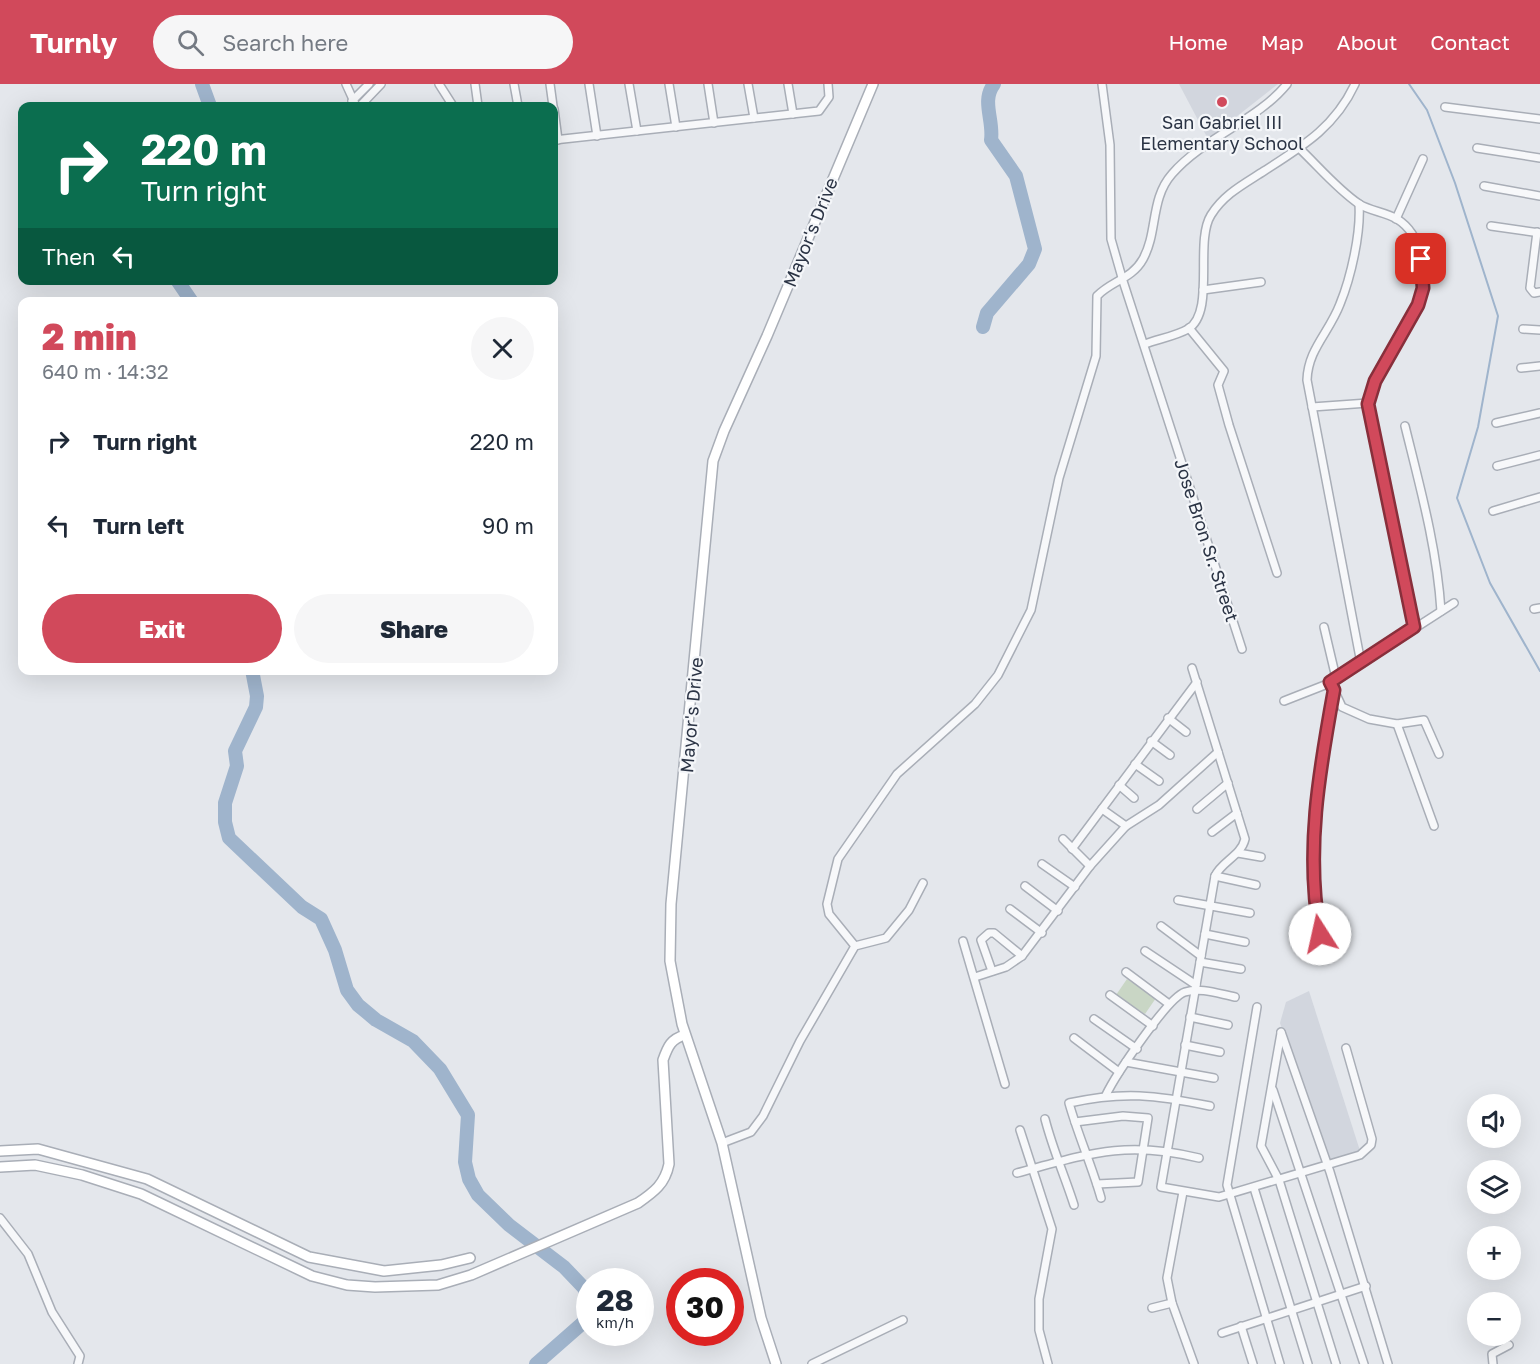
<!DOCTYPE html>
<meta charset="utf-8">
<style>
body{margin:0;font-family:"Golos Text",sans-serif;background:#f6f6f7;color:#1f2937;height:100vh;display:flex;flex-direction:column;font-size:22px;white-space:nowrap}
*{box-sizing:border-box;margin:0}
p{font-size:20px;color:#747a83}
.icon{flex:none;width:33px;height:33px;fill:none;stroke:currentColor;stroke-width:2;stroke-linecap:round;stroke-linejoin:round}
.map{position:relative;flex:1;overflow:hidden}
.drawer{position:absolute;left:18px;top:213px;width:540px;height:378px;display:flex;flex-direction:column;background:#fff;border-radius:12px;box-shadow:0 6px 24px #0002}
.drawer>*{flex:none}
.top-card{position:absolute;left:18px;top:18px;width:540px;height:183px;border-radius:12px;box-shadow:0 6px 24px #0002;background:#0b6e4f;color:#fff;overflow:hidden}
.fabs{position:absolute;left:1467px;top:1010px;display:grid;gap:12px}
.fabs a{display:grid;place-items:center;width:54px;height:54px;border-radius:50%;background:#fff;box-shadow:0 6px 24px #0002;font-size:30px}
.speed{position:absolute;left:576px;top:1184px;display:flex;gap:12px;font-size:30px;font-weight:700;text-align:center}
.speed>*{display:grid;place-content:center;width:78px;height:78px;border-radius:50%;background:#fff;box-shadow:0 6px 24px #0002;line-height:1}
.speed small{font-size:15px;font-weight:400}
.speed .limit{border:9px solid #d22;background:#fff;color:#111}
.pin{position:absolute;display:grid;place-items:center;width:51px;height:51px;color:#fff;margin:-26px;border-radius:12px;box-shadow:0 3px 9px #0006}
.me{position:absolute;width:66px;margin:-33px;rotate:350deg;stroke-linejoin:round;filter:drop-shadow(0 0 4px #0008)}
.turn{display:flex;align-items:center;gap:21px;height:126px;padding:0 24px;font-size:27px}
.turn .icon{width:78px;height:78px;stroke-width:2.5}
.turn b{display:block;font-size:42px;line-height:51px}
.then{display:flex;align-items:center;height:57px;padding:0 24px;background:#0003;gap:12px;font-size:22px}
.round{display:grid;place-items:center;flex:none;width:63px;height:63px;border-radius:32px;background:#f6f6f7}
.summary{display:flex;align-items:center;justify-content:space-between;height:102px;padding:0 24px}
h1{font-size:36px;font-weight:800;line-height:45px;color:#d1495b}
.action{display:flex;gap:12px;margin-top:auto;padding:12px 24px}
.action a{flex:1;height:69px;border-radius:36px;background:#d1495b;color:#fff;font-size:24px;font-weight:800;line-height:69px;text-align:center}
.action a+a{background:#f6f6f7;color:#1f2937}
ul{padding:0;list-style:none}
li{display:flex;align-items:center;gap:18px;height:84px;padding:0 24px}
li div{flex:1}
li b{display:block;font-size:22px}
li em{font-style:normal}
header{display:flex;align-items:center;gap:36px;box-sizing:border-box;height:84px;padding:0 30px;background:#d1495b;color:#fff}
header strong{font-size:28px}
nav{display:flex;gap:33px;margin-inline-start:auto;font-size:21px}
.search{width:420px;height:54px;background:#f6f6f7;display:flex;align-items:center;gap:15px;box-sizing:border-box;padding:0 21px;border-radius:33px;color:#747a83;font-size:22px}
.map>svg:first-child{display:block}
.built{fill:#d2d6de}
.green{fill:#c9d6c5}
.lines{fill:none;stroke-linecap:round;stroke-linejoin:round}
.stream{stroke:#9fb4cc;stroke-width:2}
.river{stroke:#9fb4cc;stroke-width:14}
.street-casing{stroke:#a9aeb7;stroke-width:10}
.secondary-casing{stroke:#a9aeb7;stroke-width:12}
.street{stroke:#f7f8fa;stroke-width:7}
.secondary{stroke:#fff;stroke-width:9}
.route-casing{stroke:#882f3b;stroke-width:15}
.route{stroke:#d1495b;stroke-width:10}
.poi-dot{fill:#d1495b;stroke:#f4f6f9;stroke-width:2}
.labels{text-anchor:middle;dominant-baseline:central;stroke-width:4.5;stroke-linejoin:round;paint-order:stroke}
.poi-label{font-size:18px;fill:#2b3445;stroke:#f4f6f9}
.street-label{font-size:18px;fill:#2b3445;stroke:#f4f6f9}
</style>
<header>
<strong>Turnly</strong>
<div class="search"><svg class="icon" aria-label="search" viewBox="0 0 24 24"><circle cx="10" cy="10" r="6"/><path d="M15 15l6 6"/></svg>Search here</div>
<nav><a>Home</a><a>Map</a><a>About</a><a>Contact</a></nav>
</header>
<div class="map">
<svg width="1540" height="1280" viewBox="0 0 1540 1280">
<rect width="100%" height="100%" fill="#e4e7ec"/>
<g class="built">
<path d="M1179,0H1278L1208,55Z"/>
<path d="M1309,907L1362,1073L1330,1085L1280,939L1286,918Z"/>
</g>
<path class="green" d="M1127,895L1156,914L1145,930L1116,911Z"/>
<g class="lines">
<path class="stream" d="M1409,0L1427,26L1455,99L1498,232L1478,343L1457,414L1490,499L1540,587"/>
<g class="river">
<path d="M202,0L210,22"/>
<path d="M177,196L192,218"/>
<path d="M983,243L987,229L1029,180L1035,165L1016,92L991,56C994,36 981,17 994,0"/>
<path d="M252,586L257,612L256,623L235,667L237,682L225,719V738L229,754L302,823L321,835L335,866L347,906L358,921L376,936L413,957L440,985L468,1031L465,1078L469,1095L478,1111L509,1141L564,1183L584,1204L590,1217"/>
<path d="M536,1280L585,1237L590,1225"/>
</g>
<g class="street-casing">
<g id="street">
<path d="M346,0L356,22"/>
<path d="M439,0L453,22"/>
<path d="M475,0L478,22"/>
<path d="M514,0L518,22"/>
<path d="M550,0L553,22"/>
<path d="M589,0L597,52"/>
<path d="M629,0L637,47"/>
<path d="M669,0L676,43"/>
<path d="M708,0L714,39"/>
<path d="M748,0L754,34"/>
<path d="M788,0L793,30"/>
<path d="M1102,0L1110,61L1111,155L1123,197L1242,565"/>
<path d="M352,17L369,0"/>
<path d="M360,22L381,0"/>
<path d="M1445,23L1540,35"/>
<path d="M554,25L558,56"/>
<path d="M554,56L819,27L829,13L828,0"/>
<path d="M1299,64C1318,82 1337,105 1359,120C1370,127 1385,128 1397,135C1423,151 1430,195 1417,222C1402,253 1373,284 1368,319L1415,543"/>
<path d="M1477,64L1540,74"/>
<path d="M1484,102L1540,112"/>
<path d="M1359,120C1361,149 1351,193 1340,220C1329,249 1308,265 1307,296L1361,579"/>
<path d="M1396,135L1423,75"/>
<path d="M1491,142L1540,149"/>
<path d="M1537,148L1530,204L1534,209L1540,208"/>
<path d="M1203,206L1261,198"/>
<path d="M1189,244L1224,287L1218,301L1229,341L1277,489"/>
<path d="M1523,245L1540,246"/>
<path d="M1145,260C1158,255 1176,252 1188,245C1216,228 1194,158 1211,131C1224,110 1244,100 1264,87C1303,62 1335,43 1355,0"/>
<path d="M1521,284L1540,282"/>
<path d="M1312,323L1368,319"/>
<path d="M1496,339L1540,329"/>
<path d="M1405,342C1420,403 1437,464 1441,527"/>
<path d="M1497,382L1540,371"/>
<path d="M1493,427L1540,413"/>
<path d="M1534,525L1540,524"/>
<path d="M1324,543L1336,594"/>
<path d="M1192,584L1245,755C1241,772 1222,777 1215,792L1161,1103L1219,1113L1360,1071L1371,1061L1372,1055L1346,964"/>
<path d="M1334,606L1342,623L1369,635L1397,640L1424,636L1439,670"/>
<path d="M1284,617L1330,599L1454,519"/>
<path d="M1168,634L1186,648"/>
<path d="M1397,640L1434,742"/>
<path d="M1151,657L1170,671"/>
<path d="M1135,680L1159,697"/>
<path d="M1119,701L1134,714"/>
<path d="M1102,725L1126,742"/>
<path d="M1197,725L1228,699"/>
<path d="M1212,748L1237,729"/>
<path d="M1063,755L1090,782"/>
<path d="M1072,765L1197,598"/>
<path d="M1238,769L1261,773"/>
<path d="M1042,780L1075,803"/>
<path d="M1215,792L1256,801"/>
<path d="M1025,802L1058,827"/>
<path d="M1178,816L1250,829"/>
<path d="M1010,825L1042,849"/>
<path d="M1161,842L1201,872"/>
<path d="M1205,850L1245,858"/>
<path d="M963,857L1005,1000"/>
<path d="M855,862L829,830L827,820L838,775L897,690L975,620L998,591L1031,526L1059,394L1096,272L1097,212C1111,197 1132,195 1143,175C1158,148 1150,115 1172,90C1204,53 1257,37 1287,0"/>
<path d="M1145,867L1196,901"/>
<path d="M1323,870C1320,850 1315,831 1313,811C1306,743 1322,672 1334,606"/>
<path d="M1200,878L1241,885"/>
<path d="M992,887L981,856L989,849H994L1022,872"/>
<path d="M1126,888L1169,920"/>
<path d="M975,893L1006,883L1022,872L1090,782L1126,742L1159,721L1218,668"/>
<path d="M1110,911L1153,942"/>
<path d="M1257,923L1227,1101L1280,1280"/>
<path d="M1190,933L1228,941"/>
<path d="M1094,935L1137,965"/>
<path d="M1281,948L1330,1088L1388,1280"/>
<path d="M1281,949L1261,1062L1279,1096L1336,1280"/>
<path d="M1074,954L1119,988"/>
<path d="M1185,961L1220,968"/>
<path d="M1126,978L1214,994"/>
<path d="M1273,1006L1364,1280"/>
<path d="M1106,1011C1115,992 1168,913 1185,908C1201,903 1219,910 1235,913"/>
<path d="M1045,1035C1053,1066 1064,1090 1074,1121"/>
<path d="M1075,1038L1123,1032L1148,1034L1138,1098L1097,1100"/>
<path d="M1020,1046L1052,1145L1039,1215V1246L1048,1280"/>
<path d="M722,1059L751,1048L763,1032L800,957L855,862L886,854L909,826L923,799"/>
<path d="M1017,1089C1088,1070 1125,1056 1199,1074"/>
<path d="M1254,1104L1308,1280"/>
<path d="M1183,1108L1167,1194L1172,1219L1194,1280"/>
<path d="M1101,1114C1092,1082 1078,1051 1069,1019C1123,1007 1156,1011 1210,1022"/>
<path d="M0,1134L28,1170L52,1228L80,1272L78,1280"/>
<path d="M1152,1224L1172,1219"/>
<path d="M1241,1242L1253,1280"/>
<path d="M1222,1249L1366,1202"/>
<path d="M812,1280L903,1236"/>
<path d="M1493,1280L1492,1270L1509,1261"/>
</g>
</g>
<g class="secondary-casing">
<g id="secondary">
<path d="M0,1067L38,1065L147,1095L309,1173L384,1187L441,1181L470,1174"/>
<path d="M0,1083L35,1081L82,1091L141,1110L312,1192L347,1201L375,1203L438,1201L471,1191L638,1119C654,1108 665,1100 669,1080L663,976C668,962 671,955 685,951"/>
<path d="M776,1280L761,1234L722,1059L682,940L670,877L671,820L713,377L724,347L767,252L873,0"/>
</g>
</g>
<use href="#street" class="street"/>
<use href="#secondary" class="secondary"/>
</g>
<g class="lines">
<g class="route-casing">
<path id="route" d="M1320,850C1305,768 1319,688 1334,606L1330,598L1414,543L1368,320L1375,297L1418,221L1423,204L1421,175"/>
</g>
<use href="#route" class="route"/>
</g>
<circle class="poi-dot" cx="1222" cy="18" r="6"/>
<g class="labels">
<g class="poi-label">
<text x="1222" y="38">San Gabriel III<tspan x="1222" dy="21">Elementary School</tspan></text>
</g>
<g class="street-label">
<text transform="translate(810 148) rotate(-68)">Mayor's Drive</text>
<text transform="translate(1207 456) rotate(72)">Jose Bron Sr. Street</text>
<text transform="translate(691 631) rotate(-85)">Mayor's Drive</text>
</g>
</g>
</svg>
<div class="fabs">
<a><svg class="icon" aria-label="sound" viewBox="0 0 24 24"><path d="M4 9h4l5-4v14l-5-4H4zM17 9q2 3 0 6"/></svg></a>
<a><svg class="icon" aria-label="layers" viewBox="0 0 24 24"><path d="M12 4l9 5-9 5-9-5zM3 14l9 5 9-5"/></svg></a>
<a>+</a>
<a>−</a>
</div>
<div class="speed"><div>28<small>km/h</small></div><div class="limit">30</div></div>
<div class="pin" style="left:1421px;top:175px;background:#d93025"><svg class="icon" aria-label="arrive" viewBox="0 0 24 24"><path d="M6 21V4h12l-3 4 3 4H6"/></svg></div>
<svg class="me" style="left:1320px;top:850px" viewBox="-20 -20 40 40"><circle r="19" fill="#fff"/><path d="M0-13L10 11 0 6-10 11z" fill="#d1495b"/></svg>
<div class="top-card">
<div class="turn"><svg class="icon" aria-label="right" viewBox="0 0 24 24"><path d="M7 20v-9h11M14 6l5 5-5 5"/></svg><div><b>220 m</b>Turn right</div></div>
<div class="then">Then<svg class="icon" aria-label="left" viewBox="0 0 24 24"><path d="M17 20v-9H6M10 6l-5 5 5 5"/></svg></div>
</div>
<section class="drawer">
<div class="summary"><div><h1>2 min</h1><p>640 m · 14:32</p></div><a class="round"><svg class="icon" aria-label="close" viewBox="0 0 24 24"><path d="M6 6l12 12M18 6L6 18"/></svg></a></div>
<ul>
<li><svg class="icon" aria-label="right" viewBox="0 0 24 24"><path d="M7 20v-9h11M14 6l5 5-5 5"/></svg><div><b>Turn right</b></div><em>220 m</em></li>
<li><svg class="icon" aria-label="left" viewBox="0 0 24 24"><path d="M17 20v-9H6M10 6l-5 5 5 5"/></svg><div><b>Turn left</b></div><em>90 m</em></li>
</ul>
<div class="action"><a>Exit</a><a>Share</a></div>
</section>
</div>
